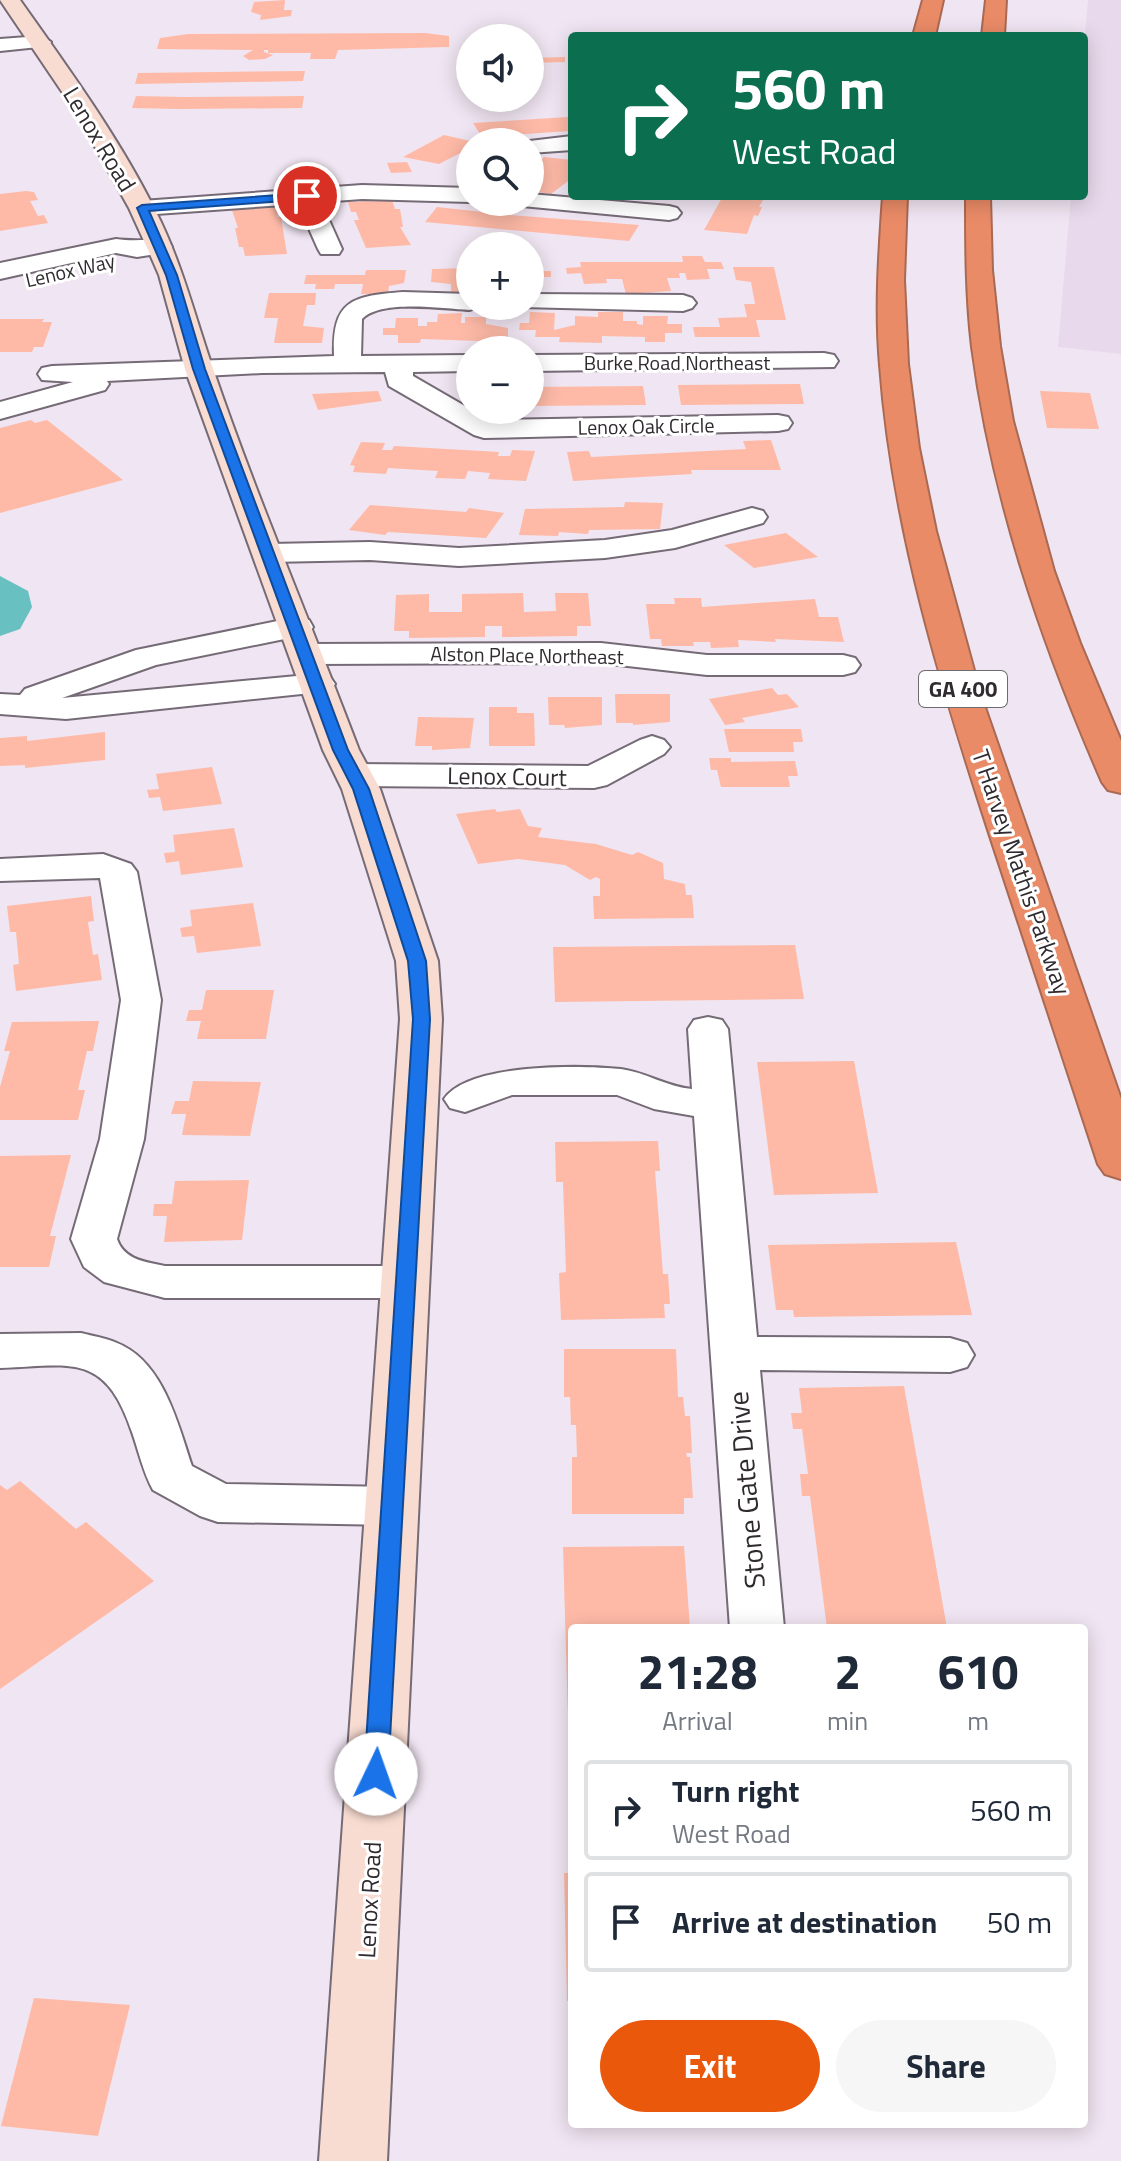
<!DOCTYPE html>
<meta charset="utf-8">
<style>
body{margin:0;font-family:"Titillium Web",sans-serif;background:#f6f6f7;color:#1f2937;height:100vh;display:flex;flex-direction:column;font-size:30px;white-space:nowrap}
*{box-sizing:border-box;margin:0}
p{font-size:26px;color:#747a83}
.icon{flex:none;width:44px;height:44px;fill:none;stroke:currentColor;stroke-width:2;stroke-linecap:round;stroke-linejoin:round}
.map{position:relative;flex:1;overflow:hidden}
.details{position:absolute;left:568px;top:1624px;width:520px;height:504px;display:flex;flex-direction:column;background:#fff;border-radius:8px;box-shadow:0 4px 20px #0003}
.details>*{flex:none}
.hud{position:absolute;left:568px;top:32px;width:520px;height:168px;border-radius:8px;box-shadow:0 4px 20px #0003;background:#0b6e4f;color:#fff;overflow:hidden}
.buttons{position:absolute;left:456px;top:24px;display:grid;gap:16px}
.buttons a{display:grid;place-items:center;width:88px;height:88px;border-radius:50%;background:#fff;box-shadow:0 4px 20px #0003;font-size:40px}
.pin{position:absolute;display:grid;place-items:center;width:68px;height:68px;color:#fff;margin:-34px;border:4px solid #fff;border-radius:50%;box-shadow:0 2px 8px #0007}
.me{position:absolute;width:88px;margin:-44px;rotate:3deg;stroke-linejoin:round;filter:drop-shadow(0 0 6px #0008)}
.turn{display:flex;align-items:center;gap:28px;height:168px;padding:0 32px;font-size:36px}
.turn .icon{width:104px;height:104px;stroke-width:2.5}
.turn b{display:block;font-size:56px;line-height:68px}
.eta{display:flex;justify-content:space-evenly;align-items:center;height:136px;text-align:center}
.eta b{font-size:48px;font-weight:700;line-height:56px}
.primary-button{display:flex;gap:16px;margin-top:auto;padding:16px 32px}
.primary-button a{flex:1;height:92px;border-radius:48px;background:#ea580c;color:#fff;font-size:32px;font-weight:700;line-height:92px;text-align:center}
.primary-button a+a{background:#f6f6f7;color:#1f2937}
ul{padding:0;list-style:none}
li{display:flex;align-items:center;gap:24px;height:100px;margin:0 16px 12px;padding:0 16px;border:4px solid #e0e1e3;border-radius:8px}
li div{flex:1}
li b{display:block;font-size:30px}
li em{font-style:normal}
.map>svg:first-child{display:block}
.built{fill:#e9d9ec}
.water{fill:#68c0c0}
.building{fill:#febaa7}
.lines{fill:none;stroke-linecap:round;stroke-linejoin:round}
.street-casing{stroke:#756b76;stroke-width:4}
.secondary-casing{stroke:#756b76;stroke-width:4}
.highway-casing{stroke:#a96953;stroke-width:4}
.street{fill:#fff;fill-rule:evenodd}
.secondary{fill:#f9dcd1;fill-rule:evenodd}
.highway{fill:#ea8b67;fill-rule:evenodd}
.route{fill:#1a73e8;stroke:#114b97;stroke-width:2}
.labels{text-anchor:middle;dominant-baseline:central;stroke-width:6;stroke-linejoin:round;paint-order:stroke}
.far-street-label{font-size:20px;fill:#2f2b2f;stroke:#fff}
.shield{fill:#fff;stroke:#6d6b6d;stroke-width:2}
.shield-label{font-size:22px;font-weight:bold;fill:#2f2b2f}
.street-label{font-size:24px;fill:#2f2b2f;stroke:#fff}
.near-street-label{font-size:28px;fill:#2f2b2f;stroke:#fff}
</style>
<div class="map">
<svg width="1121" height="2161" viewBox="0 0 1121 2161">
<rect width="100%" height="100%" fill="#f0e5f2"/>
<path class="built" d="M1088,0H1121V354L1058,347L1071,196H1084V44Z"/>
<path class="water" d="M0,576L28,591L32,607L20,629L0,636Z"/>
<g class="building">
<path d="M285,0L284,10H292L291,16L260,20L261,15L251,12L254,2Z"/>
<path d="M425,33L449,36V47L338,50L335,59H310L311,53H268V50H264V52L273,55L265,59L249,60L243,56L253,50L157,49L160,38L188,34Z"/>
<path d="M565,57V62L530,63V58Z"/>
<path d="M305,71L303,81L135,84L138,73Z"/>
<path d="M136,96L184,97L304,96L302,108L179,109L132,108Z"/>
<path d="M568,117L572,131L555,132L482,137L473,123Z"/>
<path d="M444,135L470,141V148L439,164L403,157Z"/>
<path d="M544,157L572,160V178L551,194L530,191V172Z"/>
<path d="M407,162L412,172L391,173L387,163Z"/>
<path d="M26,191L34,192L38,200L30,201L38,216L44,215L48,223L0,231V194Z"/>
<path d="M723,196L764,198L759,207H762L758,216L754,215L747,234L704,230Z"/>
<path d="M392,200L395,209H400L403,227H400L411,245L366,248L354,220H359L356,212H351L348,202Z"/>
<path d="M276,207L278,217H281L287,254L245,256L243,247H239L235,228H238L232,210Z"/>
<path d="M437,207L510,215L639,225L629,241L425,222Z"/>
<path d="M682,256H702L705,262H721L724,269H707L710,279L687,280L685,273H679L680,278H667L671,291L626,294L622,279H606L607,283L584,284L581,273L567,274L566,268L581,267L580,262H683Z"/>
<path d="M530,265H536V271H551V277H540L541,288H530Z"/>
<path d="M733,267H774L786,320H756L760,337H695L693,327H720L718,318L747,317L744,304H755L751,282L736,280Z"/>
<path d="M470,268V292H451V284L431,282L432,269Z"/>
<path d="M366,270H406L404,283L389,286L388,294H361L363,284H335L334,289H315L316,284H304L306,275H365Z"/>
<path d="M269,293H316L315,305H307L303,326L324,328L322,343H274L278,318H264Z"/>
<path d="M530,312L555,313L554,330L575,325V316L598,317V312H623V321H637V324L643,325V316H668L667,324H682V333H665V342H645V337L602,336V343L559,342L560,337H535L536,330H519L520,323H529Z"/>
<path d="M462,313L461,323H465V317H486V324L508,328V342L421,339L420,343H398V335H383V328H395L396,318H418V326H427V322H437L438,314Z"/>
<path d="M0,319H44L42,322H52L43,347H34L32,352H0Z"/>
<path d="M800,384L804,404L681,405L678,385Z"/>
<path d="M643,386L646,405L530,406V387Z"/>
<path d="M378,391L382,401L318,410L312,394Z"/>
<path d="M1040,391L1090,393L1099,429L1047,428Z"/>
<path d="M31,420L35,423L47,420L123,480L0,513V428Z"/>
<path d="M771,440L781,470H691L692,474L573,481L567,452L589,451L591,457L746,449L743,441Z"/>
<path d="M361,442L385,443L382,450H392L394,446L499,452L498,456H510L512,450L535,451L526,481L488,479L490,473L468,471L465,479L435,478L438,471L388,468L386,474L353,472L355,466L350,465Z"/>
<path d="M625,502L663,503L660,529L589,530L588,534L559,532L558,536L519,535L525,509L624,507Z"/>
<path d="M370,505L466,512L469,508L504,513L486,538L388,532L385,535L349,530Z"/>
<path d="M786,533L818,557L754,568L724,545Z"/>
<path d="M523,593L524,612L556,611L555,593H588L591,626H577V636L502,637V626H485V637L409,638V631H394L396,595L429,594V612H462V594Z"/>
<path d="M674,598H701L702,607L815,599L819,617H838L844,642L775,639L776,642L738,640L739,647L711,648L710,642H693L694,646H662L661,639H650L646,604H675Z"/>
<path d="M772,688L778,695L787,694L799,707L742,718L745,722L725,725L709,699Z"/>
<path d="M615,694H670V722L633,725V723H616Z"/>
<path d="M548,697H602V725L565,728L564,725H549Z"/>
<path d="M489,707H517V713H534L535,746H489Z"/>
<path d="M418,717L474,718L470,748L432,750V746H415Z"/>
<path d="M724,729H801L803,742H793L794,752H729Z"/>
<path d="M105,732V760L25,768V765L0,766V738L27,736V741Z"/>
<path d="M709,758H731V762L795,761L798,776H788L790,787H721L717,770H711Z"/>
<path d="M212,767L222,804L163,811L160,797L149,798L147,790L159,789L156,774Z"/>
<path d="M495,809L497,812L520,809L528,826L542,828L538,837L596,844L632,855L638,852L663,863L664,879L685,884L686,895H692L694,918L594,919L593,896H600V879L596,877L590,880L565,865L518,859L478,864L456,814Z"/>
<path d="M234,828L243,867L181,875L179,861L166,863L164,853L175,852L173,835Z"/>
<path d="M91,896L94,921L88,922L93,955L98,954L102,980L16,991L13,965L19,964L16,932H10L7,906Z"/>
<path d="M253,903L261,946L197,953L194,936L182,937L180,928L192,926L190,910Z"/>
<path d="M795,945L804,999L555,1002L553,947Z"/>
<path d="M206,990H274L266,1039H197L201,1021H186L189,1010H202Z"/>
<path d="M99,1021L93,1051H87L78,1090H85L78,1120H0V1087L10,1051H4L12,1022Z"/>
<path d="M854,1061L878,1193L774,1195L757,1062Z"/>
<path d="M193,1081L261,1082L250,1136L182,1135L186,1114H171L172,1111L175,1101H189Z"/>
<path d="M658,1141L660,1171H655L663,1274H668L670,1304H664L665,1318L561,1320L559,1273L566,1272L563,1182H556L555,1142Z"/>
<path d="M71,1155L50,1236H56L49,1267H0V1156Z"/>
<path d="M249,1180L242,1240L164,1242L167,1216H153L154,1204H172L175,1181Z"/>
<path d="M956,1242L972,1315L794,1317L793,1310H776L768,1245Z"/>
<path d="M564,1349H676L678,1397H683L685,1416H690L692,1453H686L687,1457H690L693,1498H684V1514H572V1457H577L576,1425H571L570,1397H564Z"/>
<path d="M904,1386L947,1628H827L810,1496H802L800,1474H808L802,1429H793L791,1413H802L799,1388Z"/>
<path d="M20,1481L76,1529L86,1522L154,1581L0,1689V1485L7,1490Z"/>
<path d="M684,1546L690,1628H572V1753H569L563,1547Z"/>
<path d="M564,1873H572V2001H567Z"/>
<path d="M34,1998L130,2005L98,2136L1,2126Z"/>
</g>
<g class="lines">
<g class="street-casing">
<g id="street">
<path d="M41,36L51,42L48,46L0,51V39Z"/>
<path d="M572,136V150L530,153V142H521Z"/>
<path d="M362,185L470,188V202L362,199L321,202L342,249L339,254H321L318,249L298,204L142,215L134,213L130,208L134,203L142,201Z"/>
<path d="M530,194L669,206L677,208L681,213L677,218L669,220L522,206L519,202H530Z"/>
<path d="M116,239C134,242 152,238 169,242L172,247L169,252L137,257L116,253L0,279V263Z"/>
<path d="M403,292L470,294V306H480L470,310C443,309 382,299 362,319L361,356L470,355V371L413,372V376L489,420L778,415L788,417L792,423L788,429L778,431L484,438L474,435L389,386L385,372L262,373L107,381L109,384L105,390L0,419V402L73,382L42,380L38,374L42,368L52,366L334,356C332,300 352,296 403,292Z"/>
<path d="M530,294L683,295L692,298L696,303L692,308L683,311L521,307L530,306Z"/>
<path d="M824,353L834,355L838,361L834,367L530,371V355Z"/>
<path d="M752,508L763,511L767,517L763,523L675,548L605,558L459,566L370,560L270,562L259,560L254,553L259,546L270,544L370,542L459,548L605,540L672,530Z"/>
<path d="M297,617L309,620L313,627L309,634L156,665L62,698L318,674L330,677L335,684L330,691L66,719L0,714V694L20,695L25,689L136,650Z"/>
<path d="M601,643L707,655H843L855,658L860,665L855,672L843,675H707L601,663L308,664L296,661L291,654L296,647L308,644Z"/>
<path d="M652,736L664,740L670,747L664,754L607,785L594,788L354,786L341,783L336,775L341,767L354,764L588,766L640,740Z"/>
<path d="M103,854L131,864L137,872L161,1000L144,1139L117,1239C124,1260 146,1262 165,1266H406L422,1271L429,1282L422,1293L406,1298H165L104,1282L84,1267L71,1239L100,1139L121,1000L100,878L0,881V859Z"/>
<path d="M708,1017L722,1020L728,1029L757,1337L950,1338L967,1343L974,1355L967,1367L950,1372L760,1370L784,1628H730L694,1116L654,1109L617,1095H512L465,1112L450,1108L444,1099C468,1063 580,1065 621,1069C645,1072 667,1087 692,1089L688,1029L694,1020Z"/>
<path d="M81,1333C93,1336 106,1338 117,1343C163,1361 178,1424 192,1466L226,1484L392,1487L410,1493L417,1506L410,1519L392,1525L218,1522L200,1516L153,1490C143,1472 139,1452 132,1432C105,1352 72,1365 0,1368V1334Z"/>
</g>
</g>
<g class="secondary-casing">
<path id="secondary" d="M0,0H20C68,68 118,136 155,210C182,263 194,314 213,369C257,498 311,623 359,750L380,789L438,961L442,1019L387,2161H319L400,1019L396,961L342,789L323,750L185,369L159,275L149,252L129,208L75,111Z"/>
</g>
<g class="highway-casing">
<g id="highway">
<path d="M923,0H943L935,36H913Z"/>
<path d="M986,0H1006L1004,36H982Z"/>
<path d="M883,196H907L904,280L908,364L919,448L936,531L981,696L1121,1099V1179L1105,1174L1098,1164C1062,1055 1026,945 990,836C940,683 892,527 880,365C875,309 879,253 883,196Z"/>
<path d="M966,196H990L992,270L1000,346L1013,421L1054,571L1080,643L1121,741V793L1108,790L1102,782C1041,642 992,499 972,347C966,297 966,247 966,196Z"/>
</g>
</g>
<use href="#street" class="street"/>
<use href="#secondary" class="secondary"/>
<use href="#highway" class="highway"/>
</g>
<path class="route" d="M307,193L310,194V199L149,211L177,275L205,369L348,750L369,789L426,961L430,1019L388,1774L385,1781L376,1784L368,1781L364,1774L413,1019L408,961L353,789L333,750L193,369L166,275L137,208L142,205Z"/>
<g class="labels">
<g class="far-street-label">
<text transform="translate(70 270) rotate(-13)">Lenox Way</text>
<text x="677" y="362">Burke Road Northeast</text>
<text transform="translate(646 426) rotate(-1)">Lenox Oak Circle</text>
<text transform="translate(527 655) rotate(1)">Alston Place Northeast</text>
</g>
<rect class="shield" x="919" y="671" width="88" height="36" rx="6"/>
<g class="shield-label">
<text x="963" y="689">GA 400</text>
</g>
<g class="street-label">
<text transform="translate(100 139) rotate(59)">Lenox Road</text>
<text transform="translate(507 776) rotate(1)">Lenox Court</text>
<text transform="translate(1022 872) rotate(71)">T Harvey Mathis Parkway</text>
<text transform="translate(369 1900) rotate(-87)">Lenox Road</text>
</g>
<g class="near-street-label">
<text transform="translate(746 1490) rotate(-95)">Stone Gate Drive</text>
</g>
</g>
</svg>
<div class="buttons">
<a><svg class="icon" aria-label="sound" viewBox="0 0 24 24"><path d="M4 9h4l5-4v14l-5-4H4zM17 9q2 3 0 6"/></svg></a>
<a><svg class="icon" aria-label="search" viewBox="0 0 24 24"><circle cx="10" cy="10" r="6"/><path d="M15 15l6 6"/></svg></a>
<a>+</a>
<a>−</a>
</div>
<div class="pin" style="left:307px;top:196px;background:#d93025"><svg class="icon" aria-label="arrive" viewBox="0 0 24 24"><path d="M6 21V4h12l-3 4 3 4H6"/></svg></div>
<svg class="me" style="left:376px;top:1774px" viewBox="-20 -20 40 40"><circle r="19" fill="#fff"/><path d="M0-13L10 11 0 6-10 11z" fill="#1a73e8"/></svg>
<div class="hud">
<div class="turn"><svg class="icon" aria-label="right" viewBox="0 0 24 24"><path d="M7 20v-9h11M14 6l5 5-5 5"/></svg><div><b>560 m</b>West Road</div></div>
</div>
<section class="details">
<div class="eta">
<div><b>21:28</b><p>Arrival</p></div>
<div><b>2</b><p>min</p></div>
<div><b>610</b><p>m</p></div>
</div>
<ul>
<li><svg class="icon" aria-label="right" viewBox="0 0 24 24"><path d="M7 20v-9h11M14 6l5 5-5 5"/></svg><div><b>Turn right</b><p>West Road</p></div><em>560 m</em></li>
<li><svg class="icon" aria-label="arrive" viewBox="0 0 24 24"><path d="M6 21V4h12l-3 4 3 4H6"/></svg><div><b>Arrive at destination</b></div><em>50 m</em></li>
</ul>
<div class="primary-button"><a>Exit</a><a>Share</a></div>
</section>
</div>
